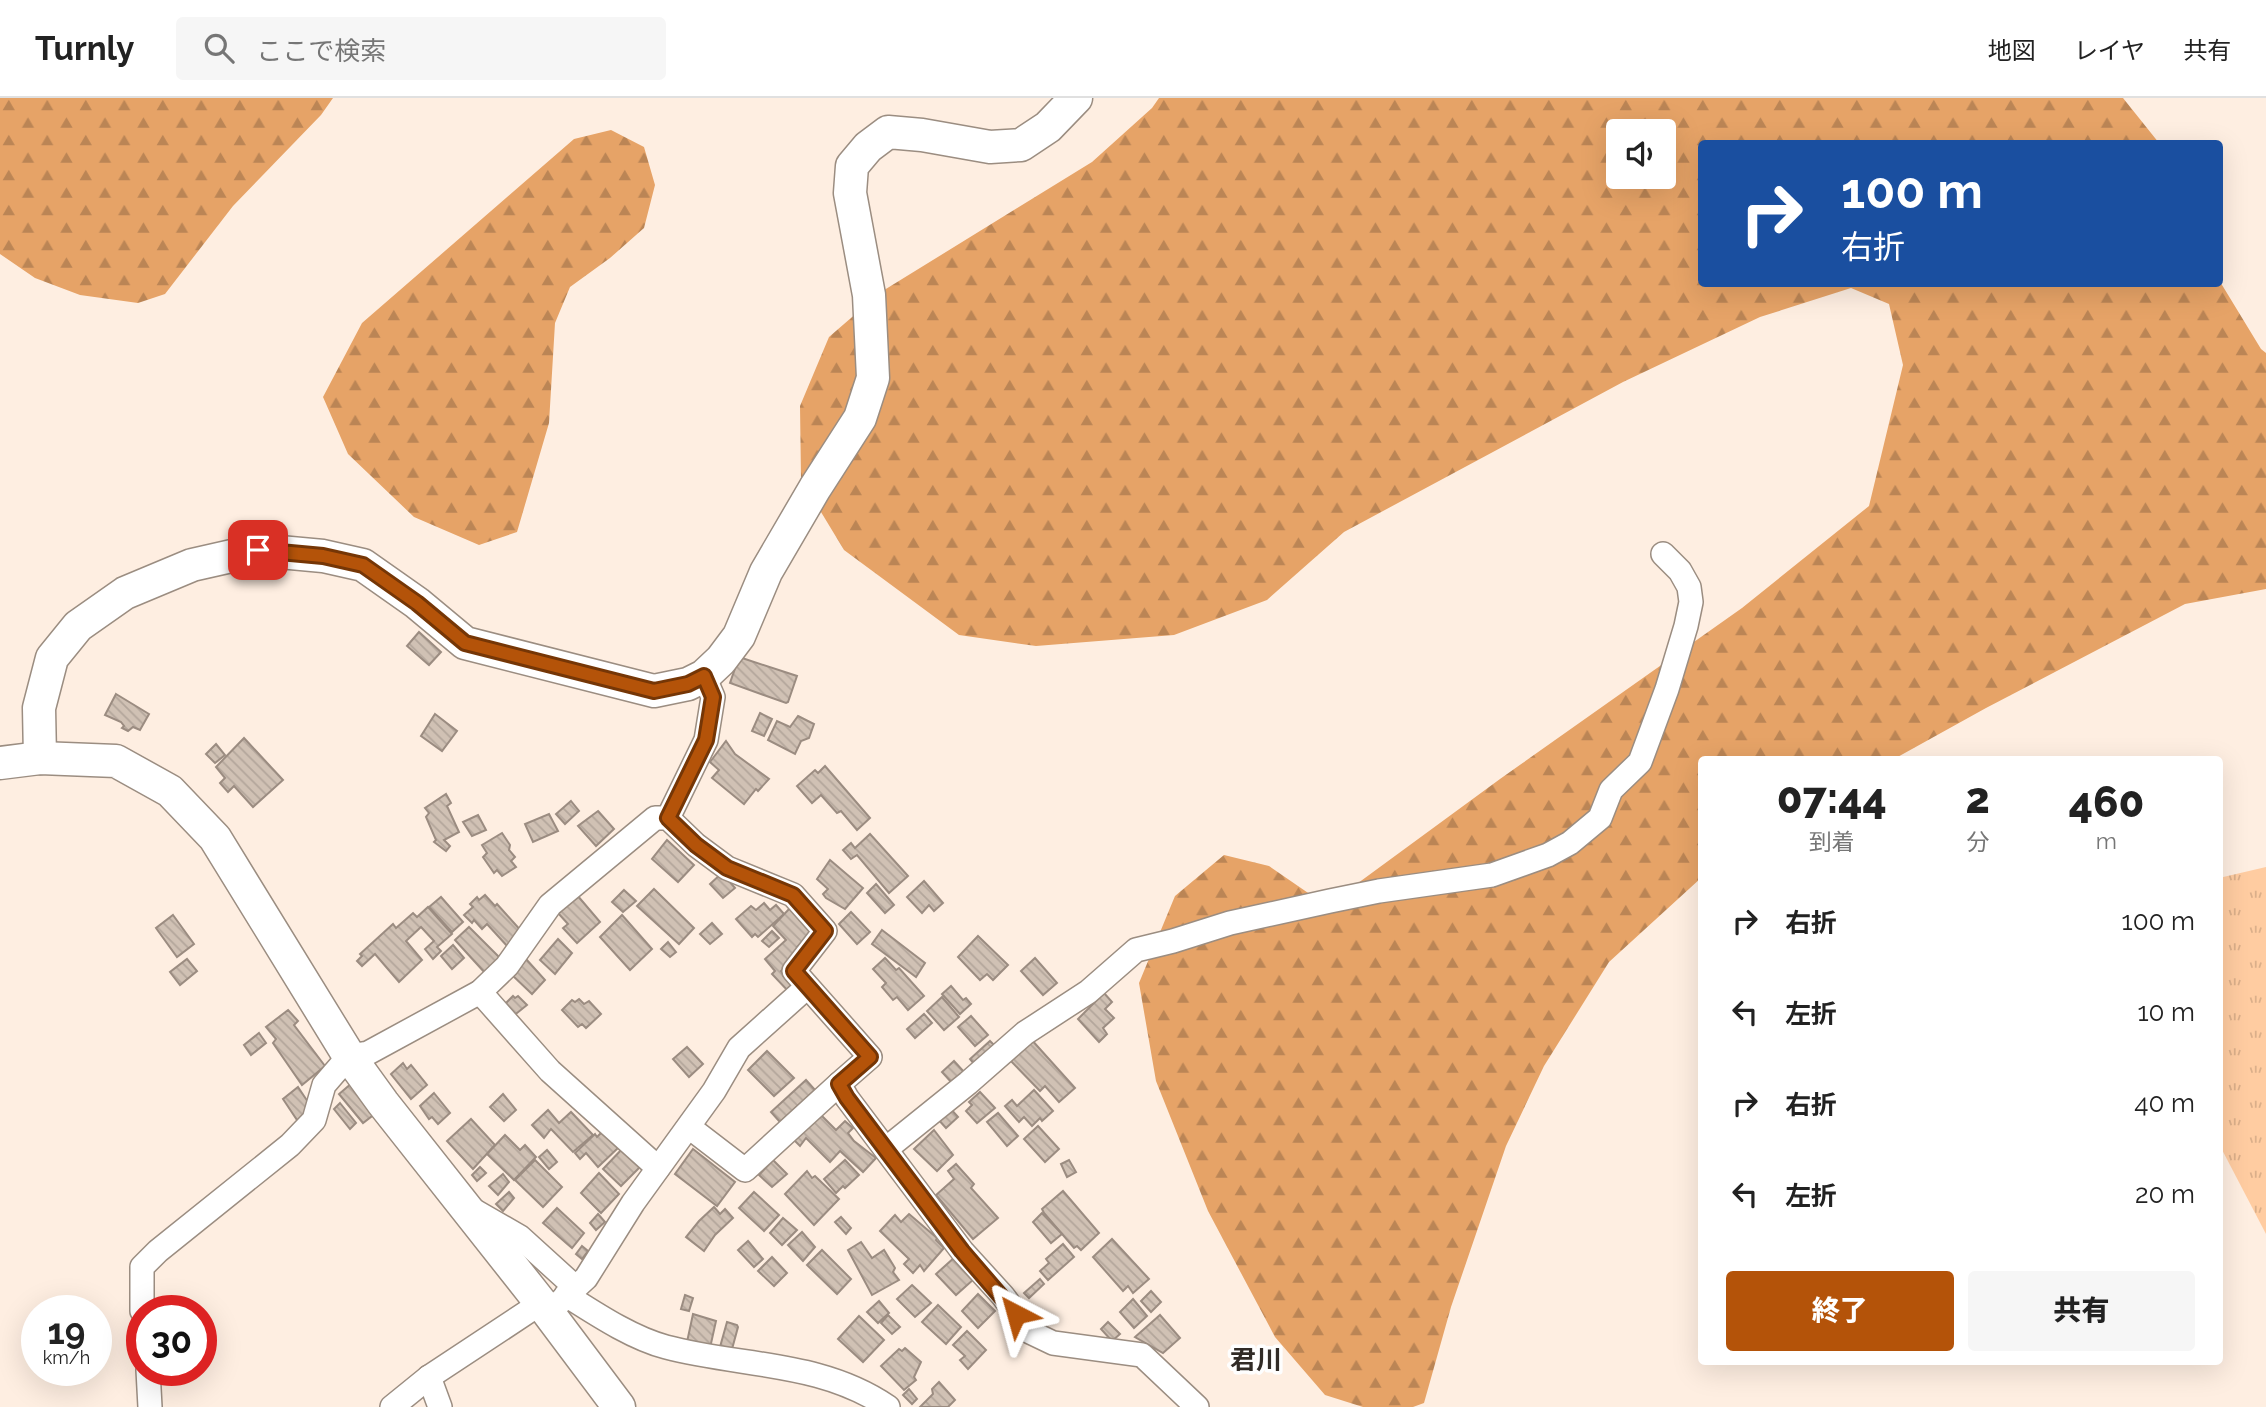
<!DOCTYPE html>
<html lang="ja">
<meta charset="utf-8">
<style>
body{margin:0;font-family:Raleway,"Noto Sans JP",sans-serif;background:#f6f6f6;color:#222;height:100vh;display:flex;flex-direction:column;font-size:26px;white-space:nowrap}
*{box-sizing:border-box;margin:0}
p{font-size:23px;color:#767676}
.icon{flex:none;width:38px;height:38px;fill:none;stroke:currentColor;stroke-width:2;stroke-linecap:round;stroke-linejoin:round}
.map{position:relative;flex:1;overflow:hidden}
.side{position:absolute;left:1698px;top:658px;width:525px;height:609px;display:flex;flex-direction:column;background:#fff;border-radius:7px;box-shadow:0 7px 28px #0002}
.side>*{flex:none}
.top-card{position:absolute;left:1698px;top:42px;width:525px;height:147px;border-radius:7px;box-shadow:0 7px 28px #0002;background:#1a4fa0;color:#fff;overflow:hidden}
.controls{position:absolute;left:1606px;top:21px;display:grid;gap:14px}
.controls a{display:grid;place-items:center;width:70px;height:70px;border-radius:7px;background:#fff;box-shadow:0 7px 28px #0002;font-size:35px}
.speed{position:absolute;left:21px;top:1197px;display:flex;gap:14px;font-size:35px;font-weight:700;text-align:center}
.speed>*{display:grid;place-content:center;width:91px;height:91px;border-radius:50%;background:#fff;box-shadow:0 7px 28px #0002;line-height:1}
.speed small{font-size:18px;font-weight:400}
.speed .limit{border:10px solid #d22;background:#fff;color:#111}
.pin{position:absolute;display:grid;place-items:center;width:60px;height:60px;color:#fff;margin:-30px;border-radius:14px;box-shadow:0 4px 10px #0006}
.me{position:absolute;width:77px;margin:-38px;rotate:321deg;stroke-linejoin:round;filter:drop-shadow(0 0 5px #0008)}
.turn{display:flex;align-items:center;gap:24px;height:147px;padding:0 28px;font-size:32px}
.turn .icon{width:91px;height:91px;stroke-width:2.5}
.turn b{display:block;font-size:49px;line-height:60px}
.eta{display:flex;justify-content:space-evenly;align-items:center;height:119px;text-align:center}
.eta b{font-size:42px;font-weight:800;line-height:49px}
.cta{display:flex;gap:14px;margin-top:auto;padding:14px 28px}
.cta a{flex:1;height:80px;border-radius:7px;background:#b45309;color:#fff;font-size:28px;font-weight:800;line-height:80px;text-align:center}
.cta a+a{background:#f6f6f6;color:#222}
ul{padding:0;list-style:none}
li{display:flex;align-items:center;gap:21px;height:91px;padding:0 28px}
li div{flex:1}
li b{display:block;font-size:26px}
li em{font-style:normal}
header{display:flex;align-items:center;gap:42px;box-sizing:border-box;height:98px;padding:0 35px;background:#fff;border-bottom:2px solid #e0e0e0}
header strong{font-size:33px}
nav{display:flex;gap:38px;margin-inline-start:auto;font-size:24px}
.search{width:490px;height:63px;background:#f6f6f6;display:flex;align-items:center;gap:18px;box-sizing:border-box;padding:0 24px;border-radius:7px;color:#767676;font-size:26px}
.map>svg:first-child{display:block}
.grass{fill:url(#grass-tufts)}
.forest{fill:url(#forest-firs);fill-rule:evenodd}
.building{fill:url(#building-back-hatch);stroke:#9b8c81;stroke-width:2}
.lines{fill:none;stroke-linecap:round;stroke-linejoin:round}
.street-casing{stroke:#9b8d81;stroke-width:26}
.secondary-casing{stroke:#9b8d81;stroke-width:35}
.street{stroke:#fff;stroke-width:23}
.secondary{stroke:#fff;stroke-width:32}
.route-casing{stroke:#753606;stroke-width:18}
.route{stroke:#b45309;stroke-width:12}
.labels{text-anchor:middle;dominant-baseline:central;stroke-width:7;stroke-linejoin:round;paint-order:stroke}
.quarter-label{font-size:26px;font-weight:bold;fill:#312b26;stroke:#fefefe}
</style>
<header>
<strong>Turnly</strong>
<div class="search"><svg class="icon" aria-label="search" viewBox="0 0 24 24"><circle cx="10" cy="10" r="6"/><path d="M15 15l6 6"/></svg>ここで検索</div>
<nav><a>地図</a><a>レイヤ</a><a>共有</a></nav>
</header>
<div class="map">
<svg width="2266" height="1309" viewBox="0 0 2266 1309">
<defs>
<pattern id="grass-tufts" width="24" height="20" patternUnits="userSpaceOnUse" patternTransform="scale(1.75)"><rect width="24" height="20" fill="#ffcca1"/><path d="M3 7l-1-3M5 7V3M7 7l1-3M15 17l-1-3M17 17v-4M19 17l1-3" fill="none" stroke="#dbaf8a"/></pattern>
<pattern id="forest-firs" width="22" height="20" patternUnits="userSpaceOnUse" patternTransform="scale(1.75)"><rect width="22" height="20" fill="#e6a367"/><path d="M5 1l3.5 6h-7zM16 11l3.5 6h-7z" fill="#bb8555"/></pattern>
<pattern id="building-back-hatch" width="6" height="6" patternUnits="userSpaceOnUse" patternTransform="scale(1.75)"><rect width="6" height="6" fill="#d0c1b4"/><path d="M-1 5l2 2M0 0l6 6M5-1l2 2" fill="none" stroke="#b3a69b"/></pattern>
</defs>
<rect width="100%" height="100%" fill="#feeee1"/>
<path class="grass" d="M2266,769V1136L2219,1046V780Z"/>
<g class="forest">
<path d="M0,0H333L321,17L233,108L165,196L138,205L80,197L35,180L0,156Z"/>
<path d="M1159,0H2123L2159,45L1701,46V186H2219V182L2261,251L2266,255V491L2185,506L1986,610L1894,661L1701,662V780L1609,864L1544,968L1506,1048L1451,1209L1424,1305L1413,1309H1363L1325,1297L1275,1239L1208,1113L1156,983L1139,885L1175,798L1224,757L1269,768L1330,810L1354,788L1500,681L1742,510L1869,408L1903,267L1889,206L1851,190L1760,219L1623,284L1344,434L1267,502L1174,537L1036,548L959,537L844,452L801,381L800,308L829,239L881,194L1092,64L1152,10ZM1619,33H1664V79H1619Z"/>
<path d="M611,32L644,49L655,87L644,130L610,160L570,189L555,225L549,325L517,434L479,447L414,419L348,356L323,299L362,225L574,41Z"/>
</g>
<g class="building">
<path d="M419,534L441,554L429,567L407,548Z"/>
<path d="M739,559L797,578L788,604L786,605L730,585Z"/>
<path d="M116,596L149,616L140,632L133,629L128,633L122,630L124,628L121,624L105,617Z"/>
<path d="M760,615L772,621L764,638L752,633Z"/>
<path d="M435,616L457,633L442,653L421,638Z"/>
<path d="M798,618L814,626L809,640L801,643L795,656L768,642L777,623L790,629Z"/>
<path d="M244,640L283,682L253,709L234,688L228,694L220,685L225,680L216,669Z"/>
<path d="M726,643L735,656L769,681L758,693L756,691L744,706L712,680L719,672L710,664Z"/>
<path d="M216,646L225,657L215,665L206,656Z"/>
<path d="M825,668L870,720L857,732L841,713L837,715L821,697L812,705L797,688L815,672L818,675Z"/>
<path d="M446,696L451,705L447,708L459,734L444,742L450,748L446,753L434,744L436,742L426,719L429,715L425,710Z"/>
<path d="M571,703L579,713L565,726L556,716Z"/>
<path d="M598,713L614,731L596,748L578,728Z"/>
<path d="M549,716L558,733L533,744L525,726Z"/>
<path d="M478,717L486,732L472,738L463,724Z"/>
<path d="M502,735L510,747L509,752L515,759L511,763L516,769L502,778L497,772L494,775L483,759L487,755L482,747Z"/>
<path d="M870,736L908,778L889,795L857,757L851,761L843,752L851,745L855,750Z"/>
<path d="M667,742L694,767L678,784L652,761Z"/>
<path d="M830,762L863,790L845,811L826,800L823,796L828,791L817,781Z"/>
<path d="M722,775L735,790L723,800L710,786Z"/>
<path d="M924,783L943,805L934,813L929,807L922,815L907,799Z"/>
<path d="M876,786L894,807L885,815L867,795Z"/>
<path d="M654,791L694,830L679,846L637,808Z"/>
<path d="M624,792L636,803L623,814L612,804Z"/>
<path d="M485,797L495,808L497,806L523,835L508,849L487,826L482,831L474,822L472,825L464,817L473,809L470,806L477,799L479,802Z"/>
<path d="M577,797L600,824L577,845L563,830L568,826L558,815Z"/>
<path d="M441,799L463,824L452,834L429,809Z"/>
<path d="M764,805L770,812L776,807L784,816L758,839L755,836L752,839L736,821L751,808L756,812Z"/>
<path d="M428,809L452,836L437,849L441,853L433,861L425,851L434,843L421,829L406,843L422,862L399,884L375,856L362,868L357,863L362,858L360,856L393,826L396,830L413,815L417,819Z"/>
<path d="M790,810L812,835L797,849L802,854L781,873L793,887L787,892L772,876L775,873L765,861L786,842L773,828Z"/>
<path d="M851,814L870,834L857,846L839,826Z"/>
<path d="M173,817L194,846L177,859L156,830Z"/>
<path d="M622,817L652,851L630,872L600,839Z"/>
<path d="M712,825L722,836L710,846L700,836Z"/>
<path d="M469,829L502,862L486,876L455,842Z"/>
<path d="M882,832L925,865L916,879L872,846Z"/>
<path d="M772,833L779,840L769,849L762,843Z"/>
<path d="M978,838L1008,867L993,882L987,876L980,882L958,859Z"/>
<path d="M558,841L572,855L555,876L540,862Z"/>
<path d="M668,844L676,854L670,859L661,851Z"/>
<path d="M453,847L464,860L452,871L441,858Z"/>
<path d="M885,860L896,872L899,870L924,898L908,912L897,899L893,902L882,889L886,885L873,871Z"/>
<path d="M1035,860L1057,885L1043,897L1021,873Z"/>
<path d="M187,861L197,873L180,887L170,874Z"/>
<path d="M526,861L545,882L532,896L511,876Z"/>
<path d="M951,888L963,902L966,900L971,906L960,916L942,896Z"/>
<path d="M1104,895L1112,904L1105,911L1114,920L1103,930L1107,936L1099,944L1078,921Z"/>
<path d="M513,898L515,900L518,898L527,907L512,919L502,909Z"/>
<path d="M942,899L959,919L944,932L927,913Z"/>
<path d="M579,901L584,906L589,903L601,916L586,930L582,926L578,929L562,912L572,902L575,904Z"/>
<path d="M288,912L298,923L294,927L325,968L302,987L273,945L276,941L266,929Z"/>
<path d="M924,916L932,925L915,940L907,931Z"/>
<path d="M971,918L988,937L975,948L958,929Z"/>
<path d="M259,935L266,945L251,957L244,947Z"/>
<path d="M1030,940L1075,990L1059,1004L1045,988L1040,993L1008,960Z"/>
<path d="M990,943L996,949L975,967L970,961Z"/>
<path d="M687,949L703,966L689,979L673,961Z"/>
<path d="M767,953L794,980L774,998L748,972Z"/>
<path d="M954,963L965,975L953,986L942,974Z"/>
<path d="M403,965L407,971L411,967L427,987L411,1001L391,976Z"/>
<path d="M806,982L815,992L780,1024L771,1014Z"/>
<path d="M352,985L376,1015L363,1025L339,996Z"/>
<path d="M298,989L314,1013L299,1025L283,1001Z"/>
<path d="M1034,992L1053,1013L1042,1023L1040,1020L1032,1028L1024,1019L1019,1024L1005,1008L1012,1002L1017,1008Z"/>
<path d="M980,994L995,1010L977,1025L966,1013L972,1007L969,1004Z"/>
<path d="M434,995L450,1015L438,1026L432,1019L429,1021L420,1008Z"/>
<path d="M503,996L516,1012L504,1023L490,1009Z"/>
<path d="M340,1005L356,1025L350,1031L334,1011Z"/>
<path d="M949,1009L958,1019L946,1030L937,1020Z"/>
<path d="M548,1012L559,1025L571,1014L593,1037L573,1054L551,1031L544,1040L532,1027Z"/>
<path d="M818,1014L836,1032L845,1023L853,1030L848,1035L854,1043L876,1060L863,1074L840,1053L830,1064L806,1040L800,1048L793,1041Z"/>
<path d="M998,1015L1018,1038L1007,1048L987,1024Z"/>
<path d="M471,1021L495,1047L473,1071L447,1043Z"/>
<path d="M1038,1028L1059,1051L1045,1064L1024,1041Z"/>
<path d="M934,1032L953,1057L937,1073L914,1051Z"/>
<path d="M602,1034L618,1050L598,1069L586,1055L580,1061L575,1055L595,1036L597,1039Z"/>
<path d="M505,1037L520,1052L525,1047L536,1059L514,1082L487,1056Z"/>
<path d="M624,1049L642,1067L621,1088L603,1071Z"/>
<path d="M693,1051L735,1084L717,1108L675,1076Z"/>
<path d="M547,1052L557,1064L549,1071L539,1059Z"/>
<path d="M535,1062L562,1089L543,1109L515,1082Z"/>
<path d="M773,1062L787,1076L772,1089L759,1077Z"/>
<path d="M845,1062L859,1077L845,1090L843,1088L836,1095L824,1081Z"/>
<path d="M1069,1062L1076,1074L1067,1079L1061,1066Z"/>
<path d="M956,1066L974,1086L971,1090L998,1120L973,1141L936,1097L954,1081L948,1073Z"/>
<path d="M480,1069L486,1075L477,1083L472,1077Z"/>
<path d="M807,1073L812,1080L815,1078L839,1101L814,1127L785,1096Z"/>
<path d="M599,1075L619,1096L601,1115L581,1095Z"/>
<path d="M503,1076L509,1084L498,1097L489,1088Z"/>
<path d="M1063,1093L1099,1135L1081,1152L1077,1148L1074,1150L1044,1115L1042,1111Z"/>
<path d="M509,1094L514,1100L503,1113L496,1106Z"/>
<path d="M754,1094L779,1117L764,1133L739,1110Z"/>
<path d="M714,1109L720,1116L725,1111L733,1120L715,1137L704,1153L686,1139L699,1123Z"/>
<path d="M557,1110L584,1135L572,1150L543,1125Z"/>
<path d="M1042,1115L1062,1136L1051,1145L1033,1124Z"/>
<path d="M598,1116L605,1124L596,1132L590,1125Z"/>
<path d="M909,1116L937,1140L936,1142L944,1150L924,1173L920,1167L913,1175L904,1166L909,1161L880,1133L895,1117L901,1124Z"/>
<path d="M841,1119L851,1130L846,1136L835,1124Z"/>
<path d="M783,1120L797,1132L782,1147L770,1135Z"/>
<path d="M802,1134L815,1149L803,1163L788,1147Z"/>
<path d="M1112,1141L1149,1181L1133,1195L1128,1188L1123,1193L1093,1159Z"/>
<path d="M748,1143L763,1161L754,1169L738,1152Z"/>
<path d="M861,1144L872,1160L884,1152L895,1170L893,1174L899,1182L872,1197L848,1152Z"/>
<path d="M1063,1146L1074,1159L1048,1182L1040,1173L1049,1165L1046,1161Z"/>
<path d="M582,1148L588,1153L582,1161L576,1156Z"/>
<path d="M822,1152L851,1181L837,1196L807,1167Z"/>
<path d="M772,1159L787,1175L774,1188L758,1173Z"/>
<path d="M955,1159L974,1181L956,1197L936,1176Z"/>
<path d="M1040,1181L1044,1186L1029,1200L1024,1195Z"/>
<path d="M912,1187L931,1205L915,1219L897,1201Z"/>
<path d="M1151,1193L1161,1204L1151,1214L1141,1203Z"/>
<path d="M978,1196L995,1213L978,1230L962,1213Z"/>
<path d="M685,1197L693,1200L689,1213L681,1211Z"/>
<path d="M1133,1201L1147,1218L1134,1230L1120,1214Z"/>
<path d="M879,1203L889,1215L878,1225L867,1214Z"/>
<path d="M938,1207L961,1229L946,1246L922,1224Z"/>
<path d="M693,1216L716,1223L710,1250L687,1244Z"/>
<path d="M888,1217L900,1229L892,1236L881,1225Z"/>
<path d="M1160,1217L1180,1240L1163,1255L1135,1239Z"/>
<path d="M859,1218L884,1242L863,1264L838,1241Z"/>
<path d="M727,1224L737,1227L738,1229L732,1251L720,1249Z"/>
<path d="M1108,1224L1120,1236L1112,1243L1101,1231Z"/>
<path d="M967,1233L986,1252L968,1271L960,1262L965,1258L953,1247Z"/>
<path d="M905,1250L921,1264L914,1279L916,1282L904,1292L881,1268L899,1251L902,1253Z"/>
<path d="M939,1284L955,1302L948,1309H920L933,1296L932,1291Z"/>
<path d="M909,1291L917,1301L912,1306L903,1297Z"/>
</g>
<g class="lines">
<g class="street-casing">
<g id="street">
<path d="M668,720L706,642L713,599L704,578"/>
<path d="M480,894L550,973L658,1070"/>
<path d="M689,1029L745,1072L839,986"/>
<path d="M886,1051L968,985L1025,935L1088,894L1136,852L1173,843L1230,825L1330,803L1379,793L1492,777L1548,757L1570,745L1600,720L1611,692L1640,664L1667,591L1686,528L1691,504L1689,489L1680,473L1663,456"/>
<path d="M473,1112L520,1139L575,1189"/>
<path d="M566,1197C596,1216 632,1240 666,1249C742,1269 821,1263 888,1309"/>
<path d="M142,1213V1169L158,1153L290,1047L314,1022L324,987L349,958L368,955L480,894L507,868L550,807L655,720H668L696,747L727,770L793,797L825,833L794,873L870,959L839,986L847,1000L962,1153L1003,1198L1030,1234L1053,1245L1142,1257L1197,1309"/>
<path d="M548,1215L586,1180L633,1105L714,993L739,950L807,889"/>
<path d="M148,1272L150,1309"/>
<path d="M429,1279L440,1309"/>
<path d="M392,1309L429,1279L541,1205"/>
</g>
</g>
<g class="secondary-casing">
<g id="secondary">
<path d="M40,660L39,610L52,560L78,528L125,495L192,467L258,452L323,458L363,467L417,505L465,545L654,593L688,586L704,578L721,562L739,538L766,474L815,390L860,320L873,280L869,197L850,95L852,68L868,49L888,34L922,37L990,49L1021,47L1048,29L1076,0"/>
<path d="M0,665L40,660L116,663L170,693L215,740L349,958L383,1005L541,1205L619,1309"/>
</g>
</g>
<use href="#street" class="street"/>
<use href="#secondary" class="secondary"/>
</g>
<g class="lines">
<g class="route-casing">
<path id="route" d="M258,452L323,458L363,467L417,505L465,545L654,593L688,586L704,578L713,599L706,642L668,720L696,747L727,770L793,797L825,833L794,873L870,959L839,986L847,1000L962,1153L1016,1216"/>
</g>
<use href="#route" class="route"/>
</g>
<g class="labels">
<g class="quarter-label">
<text x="1256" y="1262">君川</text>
</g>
</g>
</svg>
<div class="controls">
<a><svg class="icon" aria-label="sound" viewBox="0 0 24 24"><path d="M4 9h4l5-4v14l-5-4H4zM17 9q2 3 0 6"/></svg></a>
</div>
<div class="speed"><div>19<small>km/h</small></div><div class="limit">30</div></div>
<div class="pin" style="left:258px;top:452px;background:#d93025"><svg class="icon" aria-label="arrive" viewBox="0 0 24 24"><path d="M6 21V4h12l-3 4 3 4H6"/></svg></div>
<svg class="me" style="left:1016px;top:1216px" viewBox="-20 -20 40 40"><path d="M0-17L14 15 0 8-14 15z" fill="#b45309" stroke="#fff" stroke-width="4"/></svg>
<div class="top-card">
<div class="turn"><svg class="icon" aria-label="right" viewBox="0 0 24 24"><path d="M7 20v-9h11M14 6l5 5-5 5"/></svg><div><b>100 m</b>右折</div></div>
</div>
<section class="side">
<div class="eta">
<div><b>07:44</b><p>到着</p></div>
<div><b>2</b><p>分</p></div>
<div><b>460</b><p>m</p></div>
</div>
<ul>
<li><svg class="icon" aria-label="right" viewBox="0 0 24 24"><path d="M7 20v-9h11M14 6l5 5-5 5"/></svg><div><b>右折</b></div><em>100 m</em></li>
<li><svg class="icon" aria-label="left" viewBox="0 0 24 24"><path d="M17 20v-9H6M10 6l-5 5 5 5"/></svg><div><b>左折</b></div><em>10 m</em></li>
<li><svg class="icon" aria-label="right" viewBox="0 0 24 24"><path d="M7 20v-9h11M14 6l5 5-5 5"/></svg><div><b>右折</b></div><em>40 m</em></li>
<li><svg class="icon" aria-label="left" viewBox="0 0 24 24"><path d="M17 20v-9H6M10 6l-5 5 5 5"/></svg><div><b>左折</b></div><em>20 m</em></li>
</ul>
<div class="cta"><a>終了</a><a>共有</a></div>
</section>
</div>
